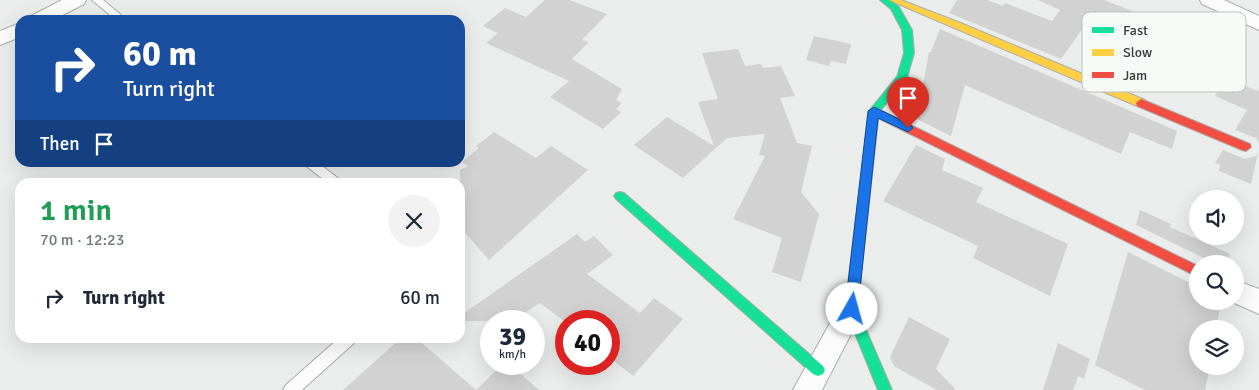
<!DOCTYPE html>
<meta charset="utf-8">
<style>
body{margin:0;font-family:Signika,sans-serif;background:#f2f2f3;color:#1f2937;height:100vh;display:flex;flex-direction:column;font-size:19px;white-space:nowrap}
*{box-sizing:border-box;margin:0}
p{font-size:16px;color:#747a83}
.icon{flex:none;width:28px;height:28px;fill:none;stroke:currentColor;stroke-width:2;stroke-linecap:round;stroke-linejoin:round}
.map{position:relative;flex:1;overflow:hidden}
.drawer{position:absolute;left:15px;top:178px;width:450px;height:165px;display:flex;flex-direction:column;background:#fff;border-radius:15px;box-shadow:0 5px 20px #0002}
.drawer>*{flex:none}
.banner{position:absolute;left:15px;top:15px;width:450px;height:152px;border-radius:15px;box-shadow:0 5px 20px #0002;background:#1a4fa0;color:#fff;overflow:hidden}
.fabs{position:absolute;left:1189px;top:190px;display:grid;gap:10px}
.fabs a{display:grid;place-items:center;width:55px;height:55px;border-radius:50%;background:#fff;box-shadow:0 5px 20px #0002;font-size:25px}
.speed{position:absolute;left:480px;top:310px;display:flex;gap:10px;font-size:25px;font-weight:700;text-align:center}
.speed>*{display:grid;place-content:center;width:65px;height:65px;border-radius:50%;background:#fff;box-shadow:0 5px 20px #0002;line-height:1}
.speed small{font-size:12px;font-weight:400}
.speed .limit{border:8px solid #d22;background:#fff;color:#111}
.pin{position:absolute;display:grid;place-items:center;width:42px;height:42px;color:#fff;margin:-51px -21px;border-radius:50% 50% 50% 0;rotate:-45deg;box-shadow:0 0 5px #0007}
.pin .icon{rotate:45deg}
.me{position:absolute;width:55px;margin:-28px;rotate:7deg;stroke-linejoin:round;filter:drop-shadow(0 0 4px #0008)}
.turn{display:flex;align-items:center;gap:18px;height:105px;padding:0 25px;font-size:22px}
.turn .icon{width:65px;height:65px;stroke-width:2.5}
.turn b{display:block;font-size:35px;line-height:42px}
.then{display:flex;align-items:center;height:48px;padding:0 25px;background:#0003;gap:10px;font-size:19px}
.round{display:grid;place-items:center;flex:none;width:52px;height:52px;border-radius:26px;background:#f2f2f3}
.overview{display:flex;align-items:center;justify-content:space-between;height:85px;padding:0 25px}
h1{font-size:30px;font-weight:600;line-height:38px;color:#1e9e55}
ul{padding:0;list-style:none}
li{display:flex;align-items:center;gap:15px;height:70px;padding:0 25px}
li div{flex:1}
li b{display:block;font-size:19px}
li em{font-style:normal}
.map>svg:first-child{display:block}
.building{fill:#d1d2d1}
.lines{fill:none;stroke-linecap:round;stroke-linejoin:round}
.lane-casing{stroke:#abadac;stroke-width:2}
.street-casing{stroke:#abadac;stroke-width:2}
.fast-casing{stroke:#abadac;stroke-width:2}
.slow-casing{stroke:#abadac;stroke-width:2}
.jam-casing{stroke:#abadac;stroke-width:2}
.lane{fill:#fcfcfc;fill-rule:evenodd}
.street{fill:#fcfcfc;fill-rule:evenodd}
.fast{fill:#16e098;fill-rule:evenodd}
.slow{fill:#ffcf43;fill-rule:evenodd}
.jam{fill:#f24e42;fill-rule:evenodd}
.route{fill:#1a73e8;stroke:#114b97}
.key{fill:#f6fbf8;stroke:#bdc1bf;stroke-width:1}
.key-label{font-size:14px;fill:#393b3a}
</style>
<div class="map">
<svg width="1259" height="390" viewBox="0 0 1259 390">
<rect width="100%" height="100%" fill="#eaedeb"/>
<g class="building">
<path d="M545,0H569L607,14L582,40L589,42L572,59L622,89L616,100L622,103L616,109L621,112L603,129L550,97L569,81L486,43L498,33L483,26L505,8L526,17Z"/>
<path d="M957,0H987L1003,6L1005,3L1052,21L1060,10L1038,0H1104L1236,51L1224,76L1172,55L1165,68L1144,59L1153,44L1107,25L1106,28L1088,21L1061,59L949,13Z"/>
<path d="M940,29L1177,131L1172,149L1130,132L1121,154L965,85L951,136L917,119L929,52H931Z"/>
<path d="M814,36L851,44L846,64L831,61L829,66L806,60Z"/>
<path d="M738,49L745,66L761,64L763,68L781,66L795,96L780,98L797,143L812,146L801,192L819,214L801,282L772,272L782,238L733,219L765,156L759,155L765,134L727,138L683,178L634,145L667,117L714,146L698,102L718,99L702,53Z"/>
<path d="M1224,78L1258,91L1259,89V143L1256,138L1235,130L1247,110L1215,96Z"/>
<path d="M494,132L536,158L551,146L588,170L489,260L460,227V170L468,166L462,162L479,148L476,146Z"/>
<path d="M916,145L945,159L942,170L983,188L976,202L1068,244L1050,296L973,258L978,246L883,201Z"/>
<path d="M1223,150L1245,159L1256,156L1258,153L1251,184L1219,171L1220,165L1215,163Z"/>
<path d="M1140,210L1171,224L1170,227L1230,254L1228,264H1211L1210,261L1136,225Z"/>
<path d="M577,234L585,242L594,236L613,255L587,274L640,313L654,298L683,319L633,376L609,357V321H564L540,303L512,321H460V316Z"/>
<path d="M1128,252L1198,287V301H1221L1216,329H1198V366H1210L1205,390H1145L1095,365Z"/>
<path d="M909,317L950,339L936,369L956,390H937L894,366L890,357Z"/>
<path d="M401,338H416L476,390H343Z"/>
<path d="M1058,343L1090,359L1084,379L1078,376L1073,390H1043Z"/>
<path d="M503,364H509L539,390H476Z"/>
</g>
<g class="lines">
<g class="lane-casing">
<g id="lane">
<path d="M92,0H103L127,20H116Z"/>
<path d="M301,162H317L339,179L341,182H327Z"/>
<path d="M339,338H356L354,343L302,390H283L286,385Z"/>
</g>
</g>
<g class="street-casing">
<g id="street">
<path d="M62,0H86L84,4L53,20H28L31,16Z"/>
<path d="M1200,0H1224L1259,16V30L1202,4Z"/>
<path d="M20,23V37L0,45V31Z"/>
<path d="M1235,280L1259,289V314L1230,301H1235Z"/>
<path d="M851,297L860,301L864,309L822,390H793L842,301Z"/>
</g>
</g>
<g class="fast-casing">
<g id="fast">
<path d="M880,0H890L899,7L912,30L914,53L907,78L879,112L857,309L892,390H878L845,309L869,111L897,77L904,53L902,30L891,9Z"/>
<path d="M620,192L624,193L823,366L825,370L823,374L818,376L813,374L616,199L614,196L616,193Z"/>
</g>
</g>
<g class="slow-casing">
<path id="slow" d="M889,0H901L963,24L1145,100L1146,103L1145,106H1137Z"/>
</g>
<g class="jam-casing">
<g id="jam">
<path d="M1141,99L1250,144L1251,147L1246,151L1242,150L1137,106L1136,103Z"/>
<path d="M874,107L1198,266V277L870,114L869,111Z"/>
</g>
</g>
<use href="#lane" class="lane"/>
<use href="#street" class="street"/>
<use href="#fast" class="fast"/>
<use href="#slow" class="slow"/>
<use href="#jam" class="jam"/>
</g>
<path class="route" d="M874,107L911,125L913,128L908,132L878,118L858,309L856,313L852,315L847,313L845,309L868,111Z"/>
<rect x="1082" y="12" width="164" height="80" rx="8" class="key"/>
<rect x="1092" y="27" width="22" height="6" fill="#16e098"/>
<rect x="1092" y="49" width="22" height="7" fill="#ffcf43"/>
<rect x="1092" y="72" width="22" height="6" fill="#f24e42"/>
<g class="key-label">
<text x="1123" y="35">Fast</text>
<text x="1123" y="57">Slow</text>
<text x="1123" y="80">Jam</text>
</g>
</svg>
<div class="fabs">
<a><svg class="icon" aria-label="sound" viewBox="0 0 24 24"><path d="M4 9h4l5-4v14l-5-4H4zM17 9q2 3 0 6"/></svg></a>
<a><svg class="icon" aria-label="search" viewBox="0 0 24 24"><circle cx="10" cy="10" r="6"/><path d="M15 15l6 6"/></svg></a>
<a><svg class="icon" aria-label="layers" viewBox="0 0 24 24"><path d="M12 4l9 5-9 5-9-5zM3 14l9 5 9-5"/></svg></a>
</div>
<div class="speed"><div>39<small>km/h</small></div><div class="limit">40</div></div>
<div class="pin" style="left:908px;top:128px;background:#d93025"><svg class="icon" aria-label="arrive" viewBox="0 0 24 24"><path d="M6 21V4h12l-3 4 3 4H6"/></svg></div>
<svg class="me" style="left:852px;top:309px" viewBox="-20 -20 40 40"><circle r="19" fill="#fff"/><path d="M0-13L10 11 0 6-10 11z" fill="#1a73e8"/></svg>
<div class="banner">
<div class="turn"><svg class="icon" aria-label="right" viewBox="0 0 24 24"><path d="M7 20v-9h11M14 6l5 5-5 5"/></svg><div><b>60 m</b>Turn right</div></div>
<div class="then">Then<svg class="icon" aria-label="arrive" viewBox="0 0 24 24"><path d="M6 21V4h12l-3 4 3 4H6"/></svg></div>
</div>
<section class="drawer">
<div class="overview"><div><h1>1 min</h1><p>70 m · 12:23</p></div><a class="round"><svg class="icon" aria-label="close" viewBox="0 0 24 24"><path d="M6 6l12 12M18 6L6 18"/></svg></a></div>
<ul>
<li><svg class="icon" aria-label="right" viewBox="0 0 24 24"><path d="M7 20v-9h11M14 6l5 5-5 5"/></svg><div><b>Turn right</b></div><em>60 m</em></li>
</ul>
</section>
</div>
